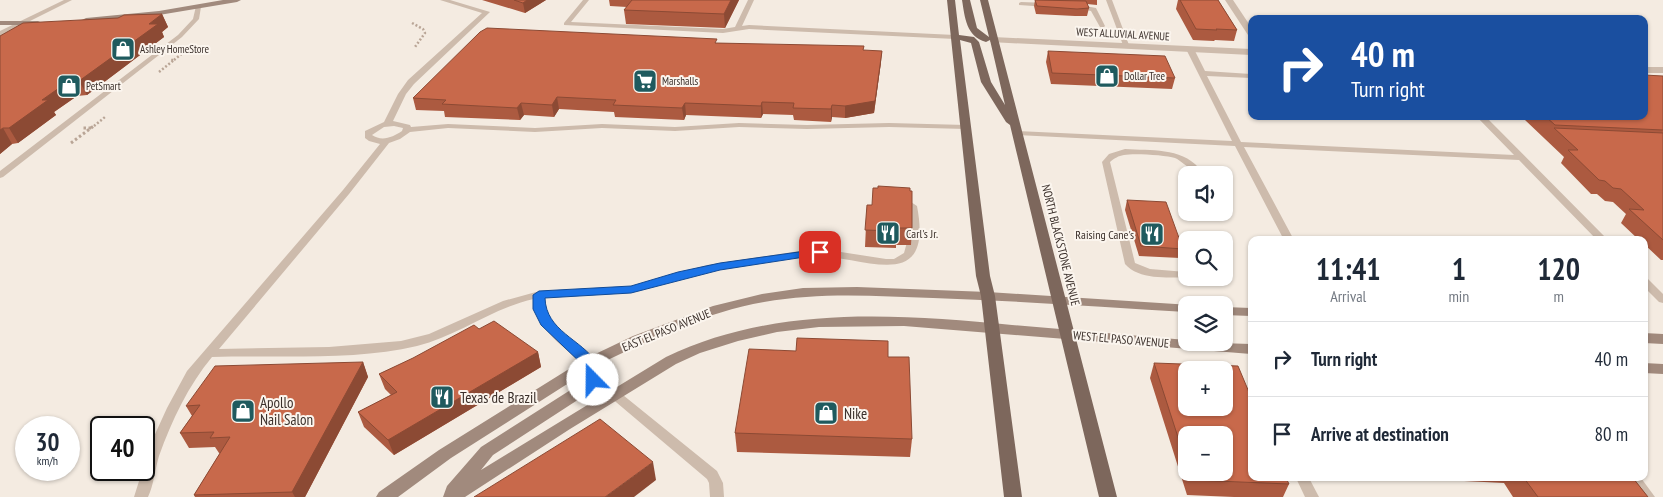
<!DOCTYPE html>
<meta charset="utf-8">
<style>
body{margin:0;font-family:"PT Sans Narrow",sans-serif;background:#f2f2f3;color:#1f2937;height:100vh;display:flex;flex-direction:column;font-size:19px;white-space:nowrap}
*{box-sizing:border-box;margin:0}
p{font-size:16px;color:#747a83}
.icon{flex:none;width:28px;height:28px;fill:none;stroke:currentColor;stroke-width:2;stroke-linecap:round;stroke-linejoin:round}
.map{position:relative;flex:1;overflow:hidden}
.details{position:absolute;left:1248px;top:236px;width:400px;height:245px;display:flex;flex-direction:column;background:#fff;border-radius:10px;box-shadow:0 1px 4px #0004}
.details>*{flex:none}
.banner{position:absolute;left:1248px;top:15px;width:400px;height:105px;border-radius:10px;box-shadow:0 1px 4px #0004;background:#1a4fa0;color:#fff;overflow:hidden}
.fabs{position:absolute;left:1178px;top:166px;display:grid;gap:10px}
.fabs a{display:grid;place-items:center;width:55px;height:55px;border-radius:10px;background:#fff;box-shadow:0 1px 4px #0004;font-size:25px}
.speed{position:absolute;left:15px;top:416px;display:flex;gap:10px;font-size:25px;font-weight:700;text-align:center}
.speed>*{display:grid;place-content:center;width:65px;height:65px;border-radius:50%;background:#fff;box-shadow:0 1px 4px #0004;line-height:1}
.speed small{font-size:12px;font-weight:400}
.speed .limit{border:2px solid #111;border-radius:8px;background:#fff;color:#111}
.pin{position:absolute;display:grid;place-items:center;width:42px;height:42px;color:#fff;margin:-21px;border-radius:10px;box-shadow:0 2px 8px #0006}
.me{position:absolute;width:55px;margin:-28px;rotate:338deg;stroke-linejoin:round;filter:drop-shadow(0 0 4px #0008)}
.turn{display:flex;align-items:center;gap:18px;height:105px;padding:0 20px;font-size:22px}
.turn .icon{width:65px;height:65px;stroke-width:2.5}
.turn b{display:block;font-size:35px;line-height:42px}
.eta{display:flex;justify-content:space-evenly;align-items:center;height:85px;text-align:center}
.eta b{font-size:30px;font-weight:600;line-height:35px}
ul{padding:0;list-style:none}
li{display:flex;align-items:center;gap:15px;height:75px;padding:0 20px;border-top:1px solid #e0e1e3}
li div{flex:1}
li b{display:block;font-size:19px}
li em{font-style:normal}
.map>svg:first-child{display:block}
.lines{fill:none;stroke-linecap:round;stroke-linejoin:round}
.path-far1{stroke:#b9a596;stroke-width:2.5;stroke-dasharray:2 2;stroke-linecap:butt}
.path{stroke:#b9a596;stroke-width:3;stroke-dasharray:2.5 2.5;stroke-linecap:butt}
.lane{fill:#cdbbac;fill-rule:evenodd}
.street{fill:#cdbbac;fill-rule:evenodd}
.secondary{fill:#a18a7d;fill-rule:evenodd}
.primary{fill:#7d675c;fill-rule:evenodd}
.wall{fill:#ac5a40;fill-rule:evenodd}
.shaded-wall{fill:#8c4a34}
.building{fill:#c8694b;stroke:#8c4a34;fill-rule:evenodd}
.route{fill:#1a73e8;stroke:#114b97}
.labels{text-anchor:middle;dominant-baseline:central;stroke-width:4;stroke-linejoin:round;paint-order:stroke}
.far-street-label{font-size:11px;fill:#3b302b;stroke:#fbf5ee}
.far-poi-label{font-size:11px;fill:#3b302b;stroke:#fbf5ee;text-anchor:start}
.poi-label{font-size:12px;fill:#3b302b;stroke:#fbf5ee;text-anchor:start}
.street-label{font-size:12px;fill:#3b302b;stroke:#fbf5ee}
.near-poi-label{font-size:15px;fill:#3b302b;stroke:#fbf5ee;text-anchor:start}
</style>
<div class="map">
<svg width="1663" height="497" viewBox="0 0 1663 497">
<rect width="100%" height="100%" fill="#f4ebe1"/>
<g class="lines">
<g class="path-far1">
<path d="M412,23L423,29L425,33L415,47"/>
<path d="M174,60L184,52"/>
<path d="M159,72L174,60H170"/>
<path d="M94,126L105,117"/>
</g>
<g class="path">
<path d="M91,128L95,125"/>
<path d="M71,143L91,128H83"/>
</g>
<g class="lane">
<path d="M64,0H72L0,36V31Z"/>
<path d="M440,0H450L490,12L414,84L406,94L393,121L410,125L411,127L448,124L535,128L602,124L675,127L739,123L807,125L889,123L966,125L970,127L966,129L889,127L807,129L739,127L675,131L602,128L535,132L448,128L410,132L400,139L389,143L349,194L219,349L329,347L401,341L429,334L503,301L536,292L630,287L707,265L806,250H828L886,259H894L904,253L909,235L908,207L897,199L902,196L917,206C935,301 856,251 806,256L707,272L630,293L544,298C546,327 574,343 594,360L596,363L594,366H586C565,348 535,329 534,299C492,308 458,336 417,346C354,361 278,355 212,357C188,386 172,420 159,456C155,469 154,484 148,497H134L151,443L167,408L187,371L343,190L380,144L369,141L365,138V131L384,122L398,94L408,80L482,13ZM394,126L403,128L402,131C393,137 382,142 372,135L384,127Z"/>
<path d="M583,0H589L571,22L723,29L735,27L748,0H754L742,26L749,25L955,35L958,37L955,39L749,29L723,33L564,25V23Z"/>
<path d="M1106,0H1112L1129,45L1128,46L1123,45Z"/>
<path d="M1021,2L1048,3L1051,5L1048,7L1019,5V3Z"/>
<path d="M1075,4L1096,8L1105,26L1104,27H1100L1091,11L1073,7V5Z"/>
<path d="M196,6L201,7L199,19L182,37L3,177L0,178V171L178,35L193,19Z"/>
<path d="M1190,47L1194,49L1205,71L1251,74V78L1207,76L1241,142L1514,155L1476,116H1485L1608,240H1597L1519,160L1244,147L1294,240H1284L1235,146L1017,135L1013,133L1017,131L1232,141L1186,49Z"/>
<path d="M1125,149C1151,151 1180,147 1199,168L1195,171C1187,168 1182,161 1175,158C1166,155 1133,153 1124,155C1118,156 1115,158 1110,162L1135,263L1150,269L1186,272V278H1189H1186C1167,277 1139,280 1125,264L1102,162L1109,154Z"/>
<path d="M1228,265L1233,268L1224,273V266Z"/>
<path d="M1644,278L1648,279L1663,294V303L1659,302L1644,287Z"/>
<path d="M614,390L618,391L717,471L723,483L724,497H710L709,483L707,479L610,397L608,394L610,391Z"/>
<path d="M1296,478H1309L1319,497H1305Z"/>
<path d="M1628,478H1641L1655,497H1640Z"/>
</g>
<g class="street">
<path d="M1225,0H1233L1251,27V35H1248Z"/>
<path d="M993,37L1251,49V55L990,42V38Z"/>
<rect x="1644" y="67" width="19" height="6"/>
</g>
<g class="secondary">
<path d="M223,0H241L237,2L159,15L86,22L82,20L86,18L159,11Z"/>
<path d="M0,21H38L42,23L38,25H0Z"/>
<path d="M857,287L988,292L1191,305H1186V312C1102,307 1018,301 933,298C876,296 820,292 764,302C706,312 650,339 598,365L602,375L593,390L493,455L481,470L666,357C775,305 896,314 1012,325C1070,330 1128,335 1186,340V342L1251,344V354L904,326L819,327L777,332L738,341L700,353L676,364L570,429L465,497H443L447,486L481,447L583,382L587,375L586,372L451,458L398,497H376L379,492L439,450L585,359L633,336L713,306L762,294L803,288Z"/>
<path d="M1224,307L1251,308V316L1224,315Z"/>
<path d="M1644,333L1663,334V344L1644,343Z"/>
<path d="M1644,363L1663,364V374L1644,373Z"/>
</g>
<path class="primary" d="M947,0H955L959,35L974,37L979,42L991,82L1005,105L990,40L986,42C966,36 965,18 962,0H970L977,28L989,37L980,0H988L1117,497H1099L1010,125L1006,122L981,82L971,43L960,40L990,276L995,296L1022,497H1004L981,296L976,276Z"/>
</g>
<g class="wall">
<path d="M482,0H546L525,13Z"/>
<path d="M609,0H739L725,28L626,24L624,10L627,7L610,6Z"/>
<path d="M1035,0H1097V5L1087,4L1089,8L1087,16H1075L1036,14L1034,6Z"/>
<path d="M1178,0H1218L1237,30L1234,41L1215,40L1214,41L1193,40L1176,9Z"/>
<path d="M162,14L168,27L162,32L164,37L87,95L77,96L54,112L56,115L18,143L12,144L0,154V36L118,18Z"/>
<path d="M717,43L864,50L881,62L874,113L845,118L832,117L831,122L794,120L793,115L763,114L761,118L686,115L684,120L615,117L614,112L559,109L554,117L524,115L520,120L445,117L444,111L416,110L413,98Z"/>
<path d="M1048,51L1175,78L1172,89L1051,84L1046,62Z"/>
<path d="M1663,76V260H1661L1644,244V240H1639L1621,223L1626,214L1613,202L1605,201L1597,194H1591L1561,163L1564,157L1525,120L1519,119L1516,116H1644Z"/>
<path d="M1127,200L1183,249L1180,258L1139,256L1125,210Z"/>
<path d="M867,205L912,228L911,245H896V248L865,247Z"/>
<path d="M479,329L538,352L541,367L394,455L364,427L358,412L391,395L385,389L379,374Z"/>
<path d="M888,357L912,439L910,457L737,452L735,433Z"/>
<path d="M363,362L368,377L305,497H195L194,495L220,453H219L215,447L189,448L180,433L192,416L186,406Z"/>
<path d="M1154,363L1289,484L1283,497H1234L1187,495L1150,378ZM1186,435L1224,472H1186Z"/>
<path d="M1404,478H1633L1648,497H1513L1504,483Z"/>
</g>
<g class="shaded-wall">
<path d="M527,0H546L525,13L523,3Z"/>
<path d="M731,0H739L725,28L724,14Z"/>
<path d="M162,14L168,27L162,32L164,37L87,95L79,81L149,24Z"/>
<path d="M882,51L881,62L874,113L845,118V106Z"/>
<path d="M69,81L77,96L54,112L56,115L18,143L9,128L42,100Z"/>
<path d="M557,97L559,109L554,117L552,105Z"/>
<path d="M762,102L763,114L761,118V106Z"/>
<path d="M521,103L524,115L520,120L517,108Z"/>
<path d="M685,103L686,115L684,120L682,108Z"/>
<path d="M832,105V117L831,122V109Z"/>
<path d="M3,128L12,144L0,154V130Z"/>
<path d="M538,352L541,367L394,455L388,440Z"/>
<path d="M363,362L368,377L305,497H295L292,492Z"/>
<path d="M653,462L656,480L634,497H605Z"/>
</g>
<g class="building">
<path d="M514,0H527L523,3Z"/>
<path d="M632,0H731L724,14L624,10Z"/>
<path d="M1035,0L1086,1L1089,8L1077,9L1037,6Z"/>
<path d="M1180,0H1218L1237,30L1216,29L1217,30L1196,29Z"/>
<path d="M162,14L149,24H158L79,81H69L42,100H48L9,128H3L0,130V36L23,23L118,18L124,15Z"/>
<path d="M487,28L717,39L715,43L864,46L863,50L882,51L875,101L845,106L832,105L831,109L793,108L794,103L762,102L761,106L685,103L682,108L613,105L616,100L557,97L552,105L521,103L517,108L442,104L446,100L413,98L480,32Z"/>
<path d="M1048,51L1165,56L1175,78L1052,73Z"/>
<path d="M1644,75L1663,76V130L1555,125L1545,116H1644Z"/>
<path d="M1554,128L1663,133V240L1629,209L1644,210L1621,189L1613,188L1605,181L1599,180L1568,150H1578Z"/>
<path d="M878,186L910,188V191H912V228H897V231L865,230L867,205H872L873,188H878Z"/>
<path d="M1127,200L1166,202L1183,249L1141,246Z"/>
<path d="M494,321L538,352L388,440L358,412L397,392L379,374L413,358L474,325L479,329Z"/>
<path d="M797,338L888,341V357H909L912,439L735,433L749,349L796,351Z"/>
<path d="M363,362L292,492L194,495L230,437L210,438L214,432L180,433L200,405L186,406L215,366Z"/>
<path d="M1154,363L1238,366L1251,397V478H1286L1289,484L1192,480L1190,472H1224V435H1186V462ZM1186,370H1224V408H1186Z"/>
<path d="M600,419L653,462L605,497H474Z"/>
<path d="M1524,478H1633L1648,497H1538Z"/>
</g>
<path class="route" d="M820,249L826,252L824,254L720,270L631,293L545,298C546,331 581,339 597,363C600,370 602,376 598,383H589C585,378 587,372 584,366L541,325L533,309V295L539,291L631,286L678,272L720,263Z"/>
<defs>
<g id="shop-square" transform="scale(1.25)"><rect x="-9" y="-9" width="18" height="18" rx="4" fill="#1f5a5e" stroke="#fbf5ee"/><path d="M-5-2.5h2.3a2.7 3.5 0 0 1 5.4 0H5L5.5 6h-11ZM-1.5-2.5h3a1.5 2.3 0 0 0-3 0Z" fill="#fff"/></g>
<g id="supermarket-square" transform="scale(1.25)"><rect x="-9" y="-9" width="18" height="18" rx="4" fill="#1f5a5e" stroke="#fbf5ee"/><path d="M-6-5.5h2.5l.6 2H6L4.5 2H-2.5L-4.4-4H-6ZM-1.5 3.2a1.3 1.3 0 1 0 .1 0ZM3 3.2a1.3 1.3 0 1 0 .1 0Z" fill="#fff"/></g>
<g id="restaurant-square" transform="scale(1.25)"><rect x="-9" y="-9" width="18" height="18" rx="4" fill="#1f5a5e" stroke="#fbf5ee"/><path d="M-5-6h1v4h1v-4h1v4h1v-4h1v5L-1.5 .5V6h-2V.5L-5-1ZM5-6V6H3V1.5H1.5Q1.5-4 5-6Z" fill="#fff"/></g>
</defs>
<g fill-rule="evenodd">
<use href="#shop-square" x="123" y="49"/>
<use href="#shop-square" x="1107" y="76"/>
<use href="#supermarket-square" x="645" y="81"/>
<use href="#shop-square" x="69" y="86"/>
<use href="#restaurant-square" x="888" y="233"/>
<use href="#restaurant-square" x="1152" y="234"/>
<use href="#restaurant-square" x="442" y="397"/>
<use href="#shop-square" x="243" y="411"/>
<use href="#shop-square" x="826" y="413"/>
</g>
<g class="labels">
<g class="far-street-label">
<text transform="translate(1123 34) rotate(3)">WEST ALLUVIAL AVENUE</text>
</g>
<g class="far-poi-label">
<text x="140" y="49">Ashley HomeStore</text>
<text x="1124" y="76">Dollar Tree</text>
<text x="662" y="81">Marshalls</text>
<text x="86" y="86">PetSmart</text>
</g>
<g class="poi-label">
<text x="906" y="233">Carl's Jr.</text>
<text x="1134" y="234" text-anchor="end">Raising Cane's</text>
</g>
<g class="street-label">
<text transform="translate(1061 245) rotate(76)">NORTH BLACKSTONE AVENUE</text>
<text transform="translate(666 330) rotate(-22)">EAST EL PASO AVENUE</text>
<text transform="translate(1121 339) rotate(5)">WEST EL PASO AVENUE</text>
</g>
<g class="near-poi-label">
<text x="460" y="397">Texas de Brazil</text>
<text x="260" y="402">Apollo<tspan x="260" dy="17">Nail Salon</tspan></text>
<text x="844" y="413">Nike</text>
</g>
</g>
</svg>
<div class="fabs">
<a><svg class="icon" aria-label="sound" viewBox="0 0 24 24"><path d="M4 9h4l5-4v14l-5-4H4zM17 9q2 3 0 6"/></svg></a>
<a><svg class="icon" aria-label="search" viewBox="0 0 24 24"><circle cx="10" cy="10" r="6"/><path d="M15 15l6 6"/></svg></a>
<a><svg class="icon" aria-label="layers" viewBox="0 0 24 24"><path d="M12 4l9 5-9 5-9-5zM3 14l9 5 9-5"/></svg></a>
<a>+</a>
<a>−</a>
</div>
<div class="speed"><div>30<small>km/h</small></div><div class="limit">40</div></div>
<div class="pin" style="left:820px;top:252px;background:#d93025"><svg class="icon" aria-label="arrive" viewBox="0 0 24 24"><path d="M6 21V4h12l-3 4 3 4H6"/></svg></div>
<svg class="me" style="left:593px;top:380px" viewBox="-20 -20 40 40"><circle r="19" fill="#fff"/><path d="M0-13L10 11 0 6-10 11z" fill="#1a73e8"/></svg>
<div class="banner">
<div class="turn"><svg class="icon" aria-label="right" viewBox="0 0 24 24"><path d="M7 20v-9h11M14 6l5 5-5 5"/></svg><div><b>40 m</b>Turn right</div></div>
</div>
<section class="details">
<div class="eta">
<div><b>11:41</b><p>Arrival</p></div>
<div><b>1</b><p>min</p></div>
<div><b>120</b><p>m</p></div>
</div>
<ul>
<li><svg class="icon" aria-label="right" viewBox="0 0 24 24"><path d="M7 20v-9h11M14 6l5 5-5 5"/></svg><div><b>Turn right</b></div><em>40 m</em></li>
<li><svg class="icon" aria-label="arrive" viewBox="0 0 24 24"><path d="M6 21V4h12l-3 4 3 4H6"/></svg><div><b>Arrive at destination</b></div><em>80 m</em></li>
</ul>
</section>
</div>
